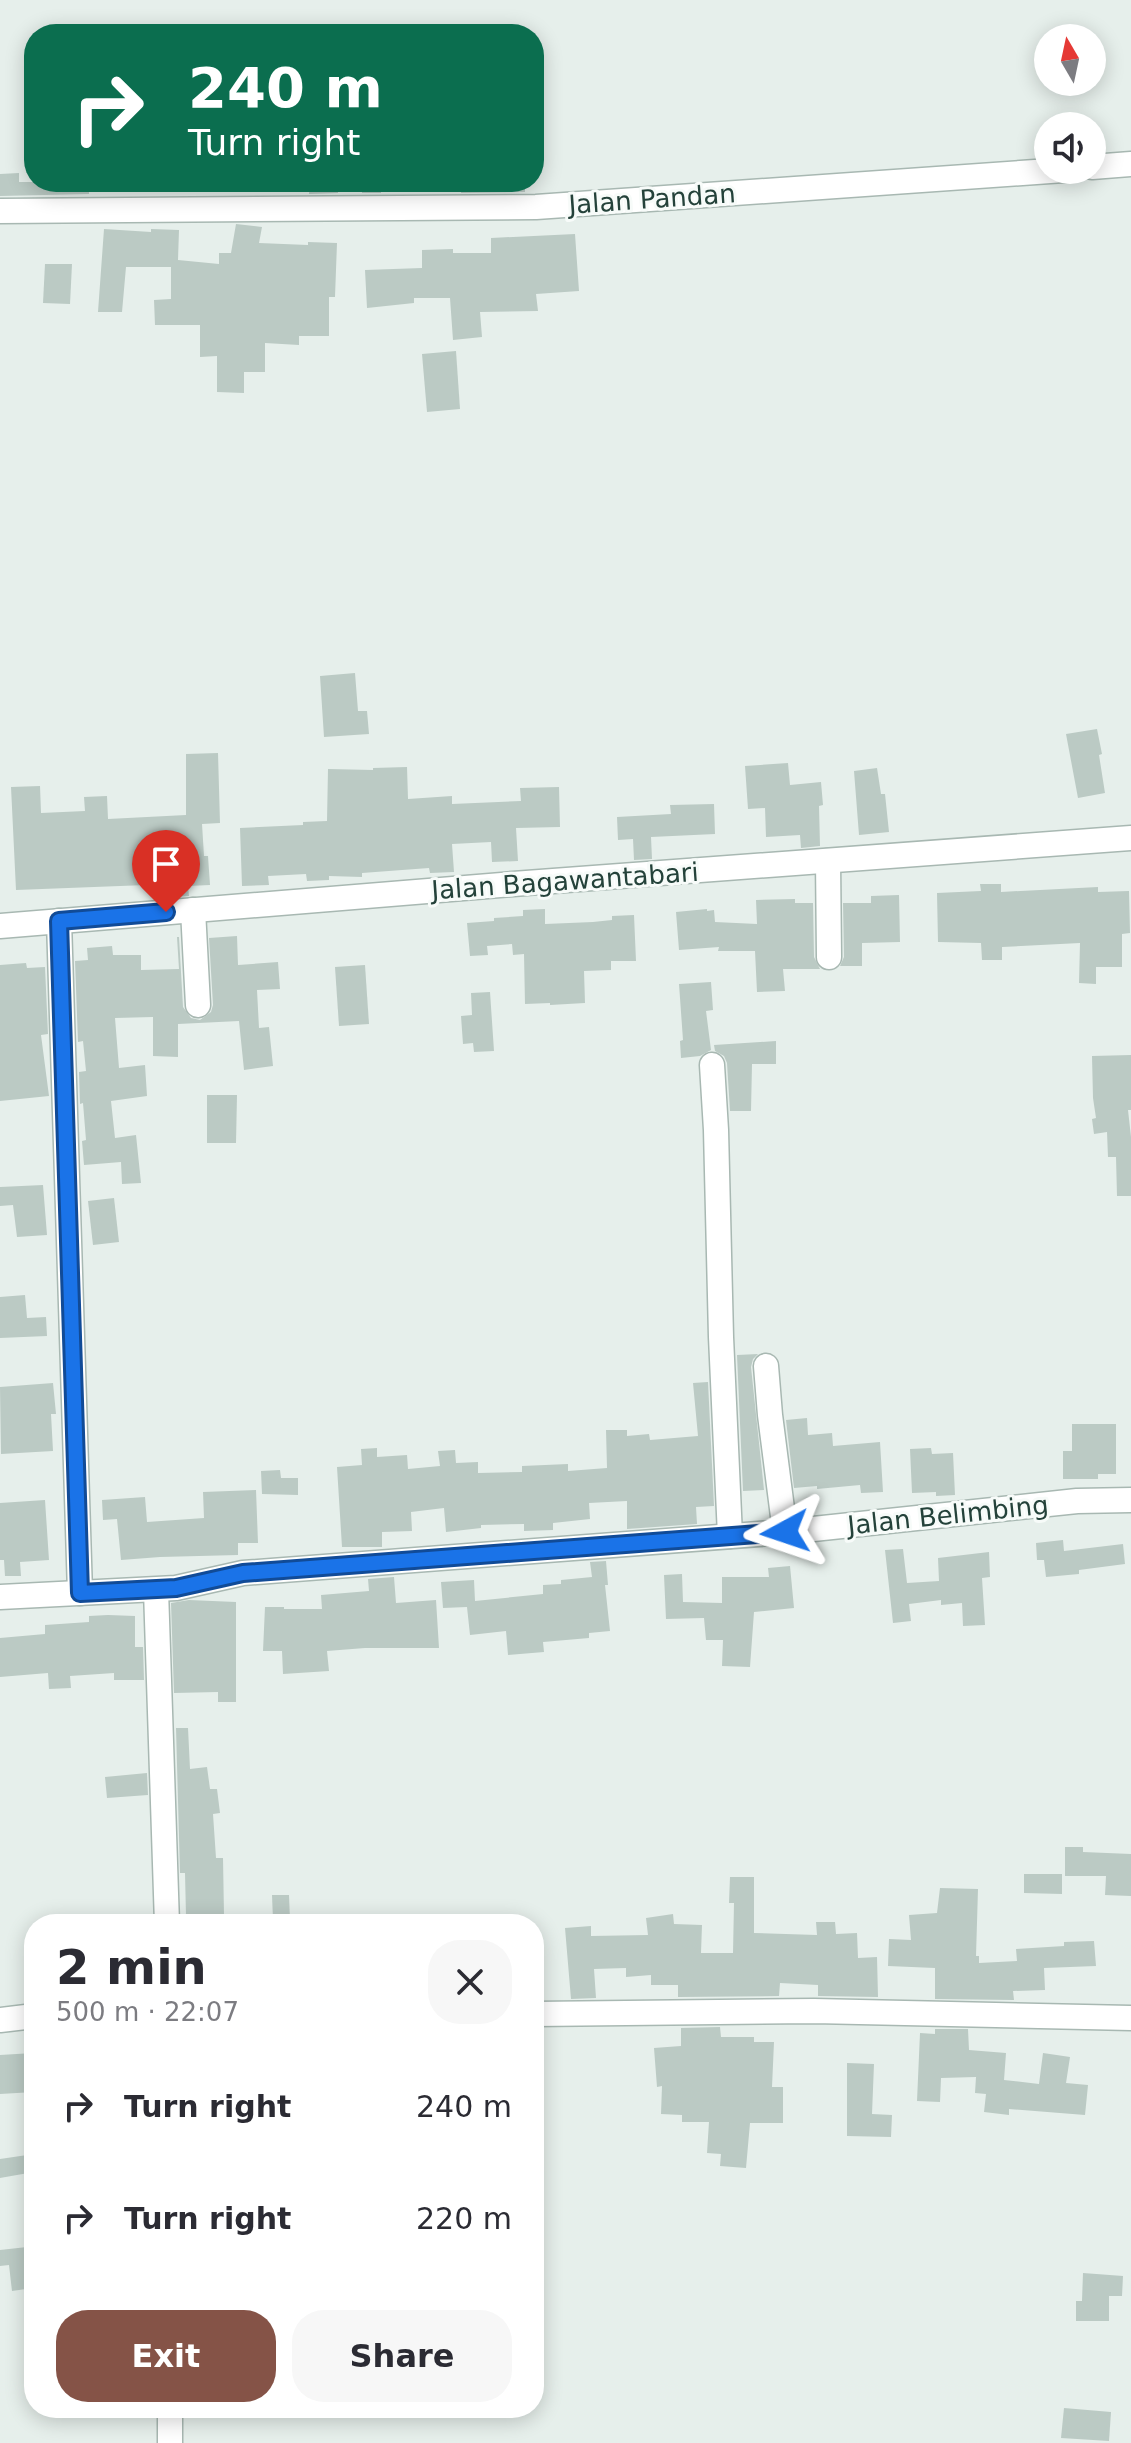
<!DOCTYPE html>
<meta charset="utf-8">
<style>
body{margin:0;font-family:"DejaVu Sans",sans-serif;background:#f7f7f7;color:#2b2b33;height:100vh;display:flex;flex-direction:column;font-size:30px;white-space:nowrap}
*{box-sizing:border-box;margin:0}
p{font-size:26px;color:#7c7c81}
.icon{flex:none;width:44px;height:44px;fill:none;stroke:currentColor;stroke-width:2;stroke-linecap:round;stroke-linejoin:round}
.map{position:relative;flex:1;overflow:hidden}
.panel{position:absolute;left:24px;top:1914px;width:520px;height:504px;display:flex;flex-direction:column;background:#fff;border-radius:32px;box-shadow:0 4px 20px #0003}
.panel>*{flex:none}
.banner{position:absolute;left:24px;top:24px;width:520px;height:168px;border-radius:32px;box-shadow:0 4px 20px #0003;background:#0b6e4f;color:#fff;overflow:hidden}
.needle{width:52px;rotate:351deg}
.buttons{position:absolute;left:1034px;top:24px;display:grid;gap:16px}
.buttons a{display:grid;place-items:center;width:72px;height:72px;border-radius:50%;background:#fff;box-shadow:0 4px 20px #0003;font-size:40px}
.pin{position:absolute;display:grid;place-items:center;width:68px;height:68px;color:#fff;margin:-82px -34px;border-radius:50% 50% 50% 0;rotate:-45deg;box-shadow:0 0 8px #0007}
.pin .icon{rotate:45deg}
.me{position:absolute;width:88px;margin:-44px;rotate:265deg;stroke-linejoin:round;filter:drop-shadow(0 0 6px #0008)}
.turn{display:flex;align-items:center;gap:28px;height:168px;padding:0 32px;font-size:36px}
.turn .icon{width:104px;height:104px;stroke-width:2.5}
.turn b{display:block;font-size:56px;line-height:68px}
.round{display:grid;place-items:center;flex:none;width:84px;height:84px;border-radius:32px;background:#f7f7f7}
.overview{display:flex;align-items:center;justify-content:space-between;height:136px;padding:0 32px}
h1{font-size:48px;font-weight:700;line-height:60px}
.action{display:flex;gap:16px;margin-top:auto;padding:16px 32px}
.action a{flex:1;height:92px;border-radius:32px;background:#855347;color:#fff;font-size:32px;font-weight:700;line-height:92px;text-align:center}
.action a+a{background:#f7f7f7;color:#2b2b33}
ul{padding:0;list-style:none}
li{display:flex;align-items:center;gap:24px;height:112px;padding:0 32px}
li div{flex:1}
li b{display:block;font-size:30px}
li em{font-style:normal}
.map>svg:first-child{display:block}
.building{fill:#bbcac4}
.lines{fill:none;stroke-linecap:round;stroke-linejoin:round}
.minor-casing{stroke:#a8b8b2;stroke-width:27}
.minor{stroke:#fff;stroke-width:24}
.route-casing{stroke:#114b97;stroke-width:20}
.route{stroke:#1a73e8;stroke-width:14}
.labels{text-anchor:middle;dominant-baseline:central;stroke-width:6;stroke-linejoin:round;paint-order:stroke}
.street-label{font-size:26px;fill:#24423a;stroke:#f7fbf9}
</style>
<div class="map">
<svg width="1131" height="2443" viewBox="0 0 1131 2443">
<rect width="100%" height="100%" fill="#e6efeb"/>
<g class="building">
<path d="M19,173V182H89V194L0,196V174Z"/>
<path d="M310,182H338V193L309,194Z"/>
<path d="M361,182H381V193H362Z"/>
<path d="M462,182H525V192L461,193Z"/>
<path d="M236,224L262,227L259,243L308,245V242L337,243L335,297H329V336H299V345L265,343V372H244V393L217,392V356L200,357V325H155L154,300L171,299V267H126L122,312H98L104,229L151,232V229L179,230L178,260L219,264V253H231Z"/>
<path d="M575,234L579,291L536,294L538,311L480,312L482,337L453,340L450,298H414V303L367,308L365,270L422,268V250L453,249V253H491V238Z"/>
<path d="M45,264H72L70,304L43,303Z"/>
<path d="M456,351L460,409L427,412L422,354Z"/>
<path d="M355,673L358,711H367L369,734L324,737L320,676Z"/>
<path d="M1097,729L1102,754L1099,755L1105,793L1078,798L1066,734Z"/>
<path d="M218,753L220,823L202,824L204,856H208L210,885L188,886L189,896L173,897L172,884L16,890L11,787L40,786L41,813L85,811L84,797L107,796L108,819L186,815V754Z"/>
<path d="M788,763L790,785L821,782L823,805L819,806L820,846L801,848L800,835L766,837L765,808L748,809L745,766Z"/>
<path d="M407,767L408,799L452,796V804L521,801L520,788L559,787L560,827L516,828L518,861L492,862L491,842L452,844L454,872L430,873L429,868L362,873V877L329,876V880L307,881L306,874L268,876L269,885L242,886L240,828L303,825V822L327,821L328,769L373,770V768Z"/>
<path d="M877,768L881,794H885L889,832L859,835L854,771Z"/>
<path d="M714,804L715,834L651,837L652,859L634,860L633,839L618,840L617,817L671,814L670,805Z"/>
<path d="M980,884H1001V892L1098,887V892L1129,891L1130,933L1122,934V967H1096V984L1079,983L1080,943L1002,947V960H982L981,943L938,942L937,893L981,891Z"/>
<path d="M899,895L900,942L862,943V966H840L844,957L843,903H871V896Z"/>
<path d="M795,899V903H813L814,957L820,969H783L785,991L757,992L755,951H718L719,947L679,950L676,912L707,909V911L714,910L715,922L757,924L756,900Z"/>
<path d="M545,909V924L593,922L612,920V916L634,915L636,961H611V970L584,971L585,1003L550,1005V1003L525,1004L524,954L513,955L512,944L487,946L488,955L470,956L467,923L494,921V918L523,916V910Z"/>
<path d="M237,936L238,965L278,962L280,989L257,990L259,1028L269,1027L273,1066L244,1070L239,1021L178,1024V1057L153,1056V1017L115,1018L119,1068L145,1065L147,1096L111,1101L115,1138L136,1135L141,1183L122,1184L121,1162L84,1165L82,1141L86,1140L83,1103L80,1104L79,1072L86,1071L83,1041L78,1042L75,961L88,960L87,948L112,946L113,955H141V970L179,969L177,937H179L183,1007L191,1018L200,1020L211,1012L213,1005L209,938Z"/>
<path d="M26,963L27,968L45,967L48,1034L41,1035L49,1096L0,1101V965Z"/>
<path d="M365,965L369,1024L339,1026L335,967Z"/>
<path d="M711,982L713,1010L706,1011L711,1050L700,1056L681,1058L680,1041L683,1040L679,984Z"/>
<path d="M490,992L494,1051L474,1052L473,1043L463,1044L461,1016L472,1015L471,993Z"/>
<path d="M776,1041V1064H752L751,1111H730L727,1063L724,1056L715,1051L714,1045Z"/>
<path d="M1131,1055V1110H1128L1131,1137V1196H1117L1116,1157H1108L1107,1132L1094,1134L1092,1119L1096,1118L1093,1098L1092,1056Z"/>
<path d="M207,1095H237L236,1143H207Z"/>
<path d="M43,1185L47,1235L17,1237L13,1205L0,1206V1187Z"/>
<path d="M114,1198L119,1242L93,1245L88,1201Z"/>
<path d="M25,1295L27,1318L46,1317L47,1336L0,1338V1297Z"/>
<path d="M758,1354L753,1359L751,1367L764,1490L743,1491L737,1355Z"/>
<path d="M708,1382L714,1506L696,1507L697,1524L627,1529V1501L589,1503L590,1519L553,1523V1530L524,1531V1524L481,1525V1528L446,1532L444,1508L411,1512L412,1531L382,1532V1547H342L337,1467L362,1465L361,1449L377,1448V1457L407,1455L408,1469L440,1466L438,1451L455,1450L456,1463L478,1462V1473L522,1472V1466L568,1464V1471L607,1468L606,1430H627V1436L649,1434L650,1440L698,1436L693,1383Z"/>
<path d="M53,1383L56,1414H51L53,1451L1,1454L0,1387Z"/>
<path d="M807,1418L808,1435L832,1433L833,1446L880,1442L883,1492L861,1493L860,1485L817,1489V1486L794,1488L786,1420Z"/>
<path d="M1072,1424H1116V1474H1098V1479H1063V1451H1072Z"/>
<path d="M931,1448L932,1454L953,1453L955,1495L936,1496V1492L912,1493L910,1449Z"/>
<path d="M280,1470L281,1478H298V1495L262,1494L261,1471Z"/>
<path d="M256,1490L258,1543H238V1555L160,1557L121,1560L117,1519L103,1520L102,1500L145,1497L147,1522L204,1518L203,1492Z"/>
<path d="M45,1500L49,1560L20,1562L21,1576H5L4,1560H0V1503Z"/>
<path d="M1063,1540L1064,1551L1123,1544L1125,1564L1079,1570V1574L1046,1577L1044,1560H1037L1036,1543Z"/>
<path d="M903,1549L907,1583L939,1581L938,1558L989,1552L990,1577L982,1578L985,1625L963,1626L962,1603L941,1605V1600L909,1604L911,1621L893,1623L885,1550Z"/>
<path d="M606,1561L608,1585H605L610,1631L589,1633V1638L543,1642L544,1652L508,1655L506,1631L470,1635L467,1607L443,1608L441,1582L474,1580L475,1601L543,1594V1585L561,1584V1580L592,1577L590,1562Z"/>
<path d="M790,1566L794,1608L754,1612L750,1667L722,1666L723,1640H706L704,1618L666,1619L664,1575L682,1574L683,1602L722,1603V1577H769L768,1568Z"/>
<path d="M394,1577L396,1603L436,1600L439,1648H365L327,1651L329,1671L283,1674L282,1651H263L265,1607H284V1609H322L321,1595L369,1591L368,1579Z"/>
<path d="M189,1600L236,1602V1702H218V1692L174,1693L171,1603Z"/>
<path d="M108,1615L135,1616V1647H143L144,1680H114V1673L70,1676L71,1688L49,1689L48,1673L0,1677V1638L45,1634V1625L89,1622V1616Z"/>
<path d="M176,1728H188L190,1769L207,1767L210,1789H217L220,1813L213,1814L216,1858H223L224,1915L186,1916L185,1873H180Z"/>
<path d="M147,1773L148,1795L107,1798L105,1777Z"/>
<path d="M1065,1847H1083V1852L1131,1854V1896L1105,1895L1106,1876H1065Z"/>
<path d="M1024,1874H1062V1894L1024,1893Z"/>
<path d="M730,1877H754V1933L817,1935L816,1922H835L836,1934L857,1933L858,1958L877,1957L878,1997L818,1996V1985L780,1983L779,1996L678,1997V1985H651V1975L626,1977V1968L594,1969L596,1998L571,1999L565,1928L591,1926V1936L648,1935L646,1918L673,1914L674,1924L702,1925L701,1953H733L734,1903H729Z"/>
<path d="M940,1888L978,1889L976,1956H979V1963L1017,1961L1016,1949L1064,1946V1942L1094,1941L1096,1966L1044,1968L1045,1990L1013,1991L1014,2000L935,1999V1968L888,1966L889,1939L911,1940L909,1915L937,1913Z"/>
<path d="M272,1895H289L290,1920H273Z"/>
<path d="M720,2027L721,2037H754V2042H774L772,2087H783V2123H750L746,2168L720,2166L721,2154L707,2153L709,2122H682V2115L661,2114L662,2086L657,2087L654,2048L681,2046V2028Z"/>
<path d="M935,2029H968L969,2050L1006,2053L1004,2080L1039,2084L1043,2053L1070,2057L1066,2083L1088,2085L1085,2115L1009,2109V2115L984,2112L986,2094L975,2093L976,2077L941,2078L940,2102L917,2101L920,2033L935,2034Z"/>
<path d="M33,2053L34,2092L0,2094V2055Z"/>
<path d="M847,2063L874,2064L872,2114L892,2115L891,2137L847,2136Z"/>
<path d="M34,2154V2172L0,2178V2159Z"/>
<path d="M27,2247L33,2288L12,2291L9,2265L0,2266V2250Z"/>
<path d="M1083,2273L1123,2276L1122,2296H1109V2321H1076V2301H1082Z"/>
<path d="M1064,2408L1111,2412L1109,2441L1061,2438Z"/>
</g>
<g class="lines">
<g class="minor-casing">
<g id="minor">
<path d="M1092,167L1131,164"/>
<path d="M0,211L536,207L1064,170"/>
<path d="M828,861L829,957"/>
<path d="M193,910L198,1005"/>
<path d="M59,921L80,1593"/>
<path d="M0,926L513,884L1131,838"/>
<path d="M712,1065L716,1130L721,1337L730,1536"/>
<path d="M766,1366L770,1415L785,1532"/>
<path d="M156,1590L167,1924"/>
<path d="M0,1597L176,1588L243,1573L785,1532L1077,1501L1131,1500"/>
<path d="M534,2014L814,2011L1131,2018"/>
<path d="M0,2020L34,2016"/>
<path d="M170,2408V2443"/>
</g>
</g>
<use href="#minor" class="minor"/>
</g>
<g class="lines">
<g class="route-casing">
<path id="route" d="M166,912L59,921L80,1593L176,1588L243,1573L785,1532"/>
</g>
<use href="#route" class="route"/>
</g>
<g class="labels">
<g class="street-label">
<text transform="translate(652 199) rotate(-4)">Jalan Pandan</text>
<text transform="translate(565 881) rotate(-4)">Jalan Bagawantabari</text>
<text transform="translate(948 1515) rotate(-6)">Jalan Belimbing</text>
</g>
</g>
</svg>
<div class="buttons">
<a><svg class="needle" viewBox="-14 -14 28 28"><path d="M0-13l5 13h-10z" fill="#e53935"/><path d="M0 13l5-13h-10z" fill="#7c7c81"/></svg></a>
<a><svg class="icon" aria-label="sound" viewBox="0 0 24 24"><path d="M4 9h4l5-4v14l-5-4H4zM17 9q2 3 0 6"/></svg></a>
</div>
<div class="pin" style="left:166px;top:912px;background:#d93025"><svg class="icon" aria-label="arrive" viewBox="0 0 24 24"><path d="M6 21V4h12l-3 4 3 4H6"/></svg></div>
<svg class="me" style="left:785px;top:1532px" viewBox="-20 -20 40 40"><path d="M0-17L14 15 0 8-14 15z" fill="#1a73e8" stroke="#fff" stroke-width="4"/></svg>
<div class="banner">
<div class="turn"><svg class="icon" aria-label="right" viewBox="0 0 24 24"><path d="M7 20v-9h11M14 6l5 5-5 5"/></svg><div><b>240 m</b>Turn right</div></div>
</div>
<section class="panel">
<div class="overview"><div><h1>2 min</h1><p>500 m · 22:07</p></div><a class="round"><svg class="icon" aria-label="close" viewBox="0 0 24 24"><path d="M6 6l12 12M18 6L6 18"/></svg></a></div>
<ul>
<li><svg class="icon" aria-label="right" viewBox="0 0 24 24"><path d="M7 20v-9h11M14 6l5 5-5 5"/></svg><div><b>Turn right</b></div><em>240 m</em></li>
<li><svg class="icon" aria-label="right" viewBox="0 0 24 24"><path d="M7 20v-9h11M14 6l5 5-5 5"/></svg><div><b>Turn right</b></div><em>220 m</em></li>
</ul>
<div class="action"><a>Exit</a><a>Share</a></div>
</section>
</div>
